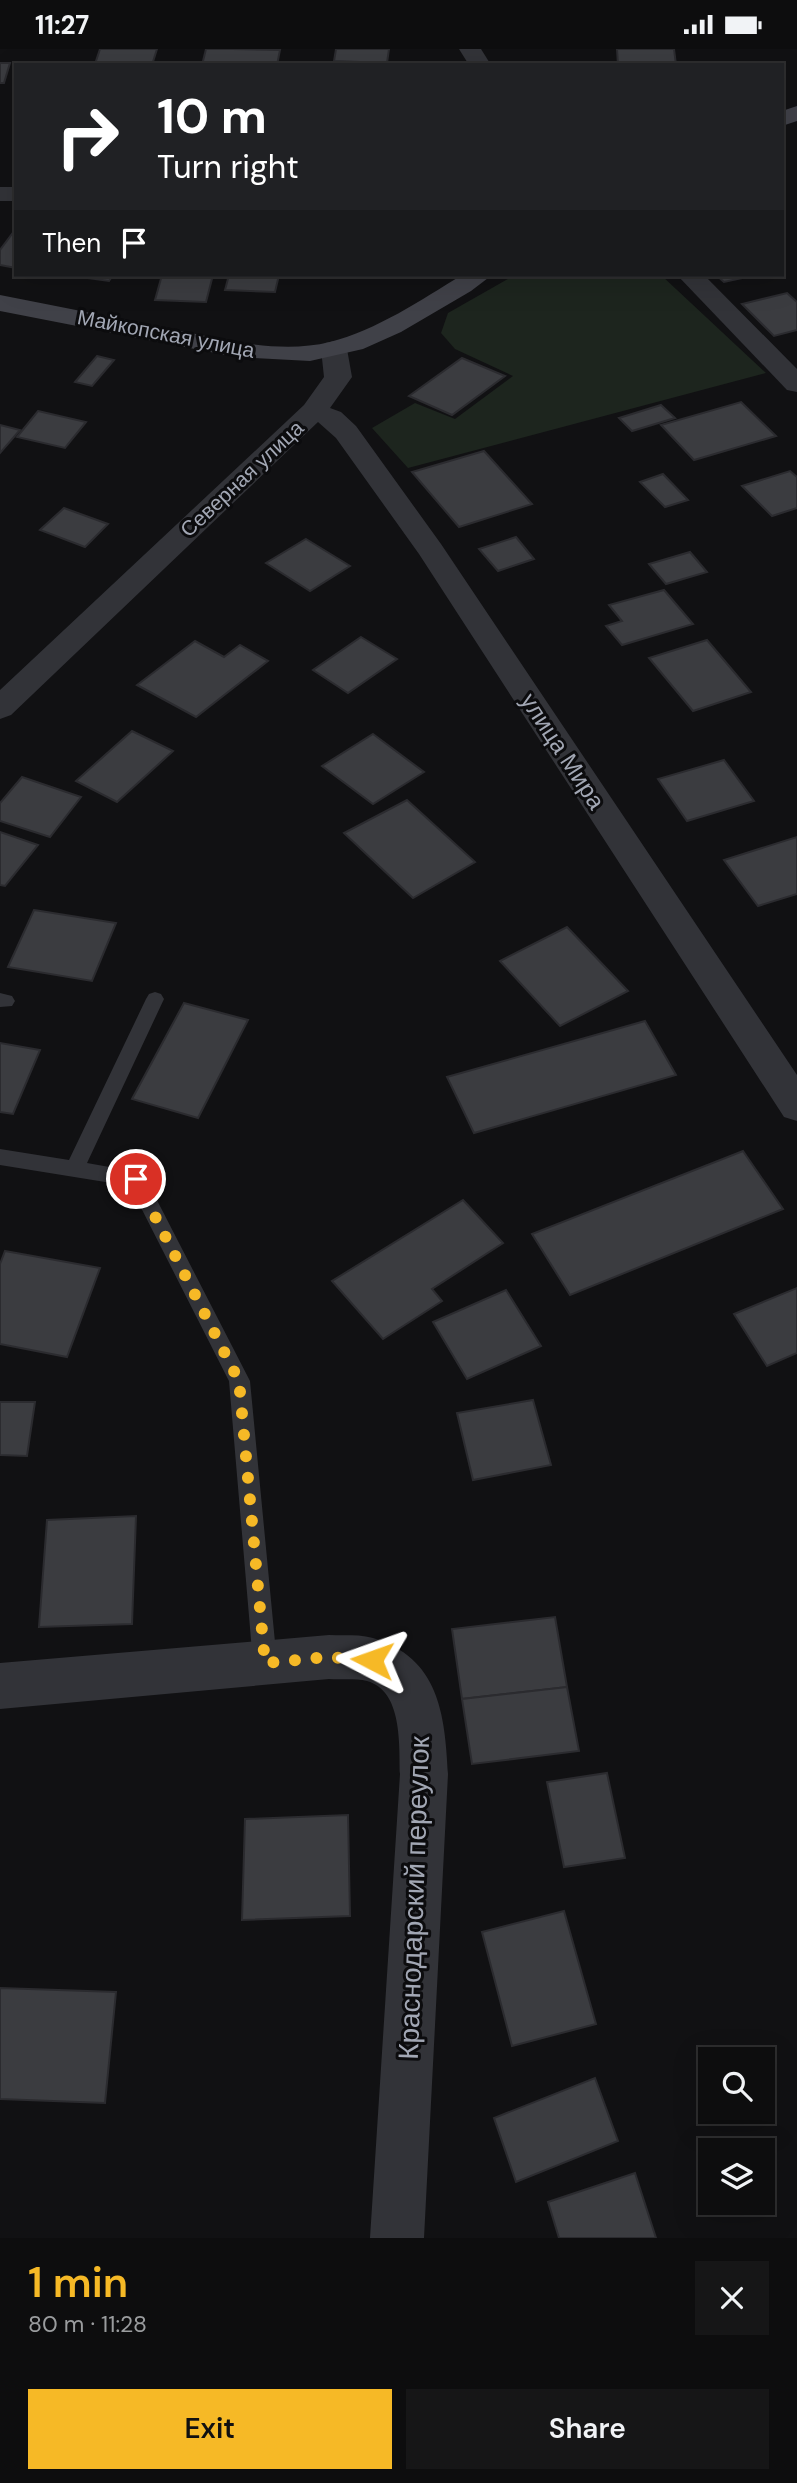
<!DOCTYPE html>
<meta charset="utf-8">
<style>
body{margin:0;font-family:"DM Sans",sans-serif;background:#161617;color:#f1f3f6;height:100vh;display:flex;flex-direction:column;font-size:26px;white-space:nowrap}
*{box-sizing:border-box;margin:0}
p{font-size:23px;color:#9a9c9e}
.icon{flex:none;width:38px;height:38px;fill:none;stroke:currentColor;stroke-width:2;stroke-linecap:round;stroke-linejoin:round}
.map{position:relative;height:2189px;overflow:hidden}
.drawer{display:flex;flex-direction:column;background:#0d0d0e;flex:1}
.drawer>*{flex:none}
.guide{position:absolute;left:14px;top:14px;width:770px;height:214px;border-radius:0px;box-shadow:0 7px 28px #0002,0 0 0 2px #2d2d2e;background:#202124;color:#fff;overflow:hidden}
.fabs{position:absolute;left:698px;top:1998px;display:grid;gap:14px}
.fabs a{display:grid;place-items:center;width:77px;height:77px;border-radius:0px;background:#0d0d0e;box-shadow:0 7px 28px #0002,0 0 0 2px #2d2d2e;font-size:35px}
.pin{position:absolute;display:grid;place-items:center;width:60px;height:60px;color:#fff;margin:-30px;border:4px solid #fff;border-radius:50%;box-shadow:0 2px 7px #0007}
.me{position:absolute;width:77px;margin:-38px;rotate:274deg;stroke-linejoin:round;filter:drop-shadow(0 0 5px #0008)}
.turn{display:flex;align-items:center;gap:24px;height:147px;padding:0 28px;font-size:32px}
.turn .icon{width:91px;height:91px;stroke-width:2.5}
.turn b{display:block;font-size:49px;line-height:60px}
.then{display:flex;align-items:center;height:66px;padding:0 28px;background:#0003;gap:14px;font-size:26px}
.round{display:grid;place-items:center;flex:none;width:74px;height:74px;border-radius:0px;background:#161617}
.overview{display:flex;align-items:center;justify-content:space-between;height:119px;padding:0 28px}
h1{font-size:42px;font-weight:600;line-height:52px;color:#f6b926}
.cta{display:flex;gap:14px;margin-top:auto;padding:14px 28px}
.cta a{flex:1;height:80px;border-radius:0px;background:#f6b926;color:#111;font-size:28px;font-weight:600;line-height:80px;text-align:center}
.cta a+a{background:#161617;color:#f1f3f6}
.status{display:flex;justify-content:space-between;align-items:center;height:49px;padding:0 35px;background:#0d0d0e;direction:ltr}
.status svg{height:19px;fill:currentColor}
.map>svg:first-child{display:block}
.green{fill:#1d251e}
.building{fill:#3b3c40;stroke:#2b2b2f;stroke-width:2}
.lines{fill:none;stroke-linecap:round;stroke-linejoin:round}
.lane{fill:#323338;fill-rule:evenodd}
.street{fill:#323338;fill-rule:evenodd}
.secondary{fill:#404148;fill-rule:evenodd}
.route{stroke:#f6b926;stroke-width:12;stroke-dasharray:0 21.6}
.labels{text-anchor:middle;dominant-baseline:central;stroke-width:6;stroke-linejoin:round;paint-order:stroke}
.far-street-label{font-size:21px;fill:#a2a7b4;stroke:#0c0c0e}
.street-label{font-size:24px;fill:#a2a7b4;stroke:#0c0c0e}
.near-street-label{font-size:28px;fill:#a2a7b4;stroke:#0c0c0e}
</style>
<div class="status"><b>11:27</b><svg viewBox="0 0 49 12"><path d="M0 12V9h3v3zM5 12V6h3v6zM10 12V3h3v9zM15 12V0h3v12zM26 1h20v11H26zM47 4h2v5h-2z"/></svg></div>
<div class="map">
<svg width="797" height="2189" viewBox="0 0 797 2189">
<rect width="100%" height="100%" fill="#111113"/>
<path class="green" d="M515,226H661L766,324L408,419L372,379L415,354L455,370L513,327L455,300L441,284L448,264Z"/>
<g class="building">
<path d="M100,0H157L152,16L95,15Z"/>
<path d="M206,0H233L280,1L277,16H202Z"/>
<path d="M336,0H389L387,14L334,12Z"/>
<path d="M617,0H674L676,16H618Z"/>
<path d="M0,14H10L4,34H0Z"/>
<path d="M15,181L16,219L0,216V201Z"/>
<path d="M66,226H113L109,232Z"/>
<path d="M162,226H213L206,253L155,251Z"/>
<path d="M229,226H279L275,243L225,241Z"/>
<path d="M716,226H756L724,233Z"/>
<path d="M787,244L797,253V281L774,287L742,255Z"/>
<path d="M97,307L114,311L92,337L75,333Z"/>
<path d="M462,309L505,327L452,366L409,347Z"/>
<path d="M741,353L776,387L694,411L661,376Z"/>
<path d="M661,356L675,369L632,382L619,369Z"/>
<path d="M38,362L86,373L65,399L17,388Z"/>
<path d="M0,376L20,381L0,404Z"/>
<path d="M484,402L532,455L459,478L412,423Z"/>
<path d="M790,422L797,428V459L772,467L742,437Z"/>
<path d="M663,425L688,451L665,458L640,433Z"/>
<path d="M64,459L108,475L85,498L40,481Z"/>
<path d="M516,488L534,510L498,522L479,500Z"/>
<path d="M306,490L350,517L310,542L266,514Z"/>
<path d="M690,503L707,523L666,535L649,515Z"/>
<path d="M664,541L693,575L622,596L606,577L622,572L609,556Z"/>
<path d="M361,588L397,610L348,644L313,621Z"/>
<path d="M707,591L751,643L693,662L649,609Z"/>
<path d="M195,592L224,608L240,596L268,612L196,668L137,636Z"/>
<path d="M132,682L173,702L117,753L76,732Z"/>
<path d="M373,685L424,723L373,755L322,717Z"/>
<path d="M724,711L754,752L687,772L658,730Z"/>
<path d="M22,728L81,748L50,788L0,772V754Z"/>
<path d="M407,751L475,813L413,849L344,784Z"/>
<path d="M0,783L38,796L5,837L0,836Z"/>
<path d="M797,788V845L758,857L724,811Z"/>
<path d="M34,861L116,874L92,932L8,918Z"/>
<path d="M567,878L628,942L560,977L500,912Z"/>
<path d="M184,954L248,971L198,1069L132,1050Z"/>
<path d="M645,972L676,1026L474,1084L447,1028Z"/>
<path d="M0,994L40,1001L13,1065L0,1063Z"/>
<path d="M743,1102L783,1160L570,1246L532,1185Z"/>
<path d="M463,1151L503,1194L432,1240L442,1252L383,1290L332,1232Z"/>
<path d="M5,1202L100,1219L67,1308L0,1295V1215Z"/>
<path d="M797,1239V1304L767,1317L734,1265Z"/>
<path d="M506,1241L541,1297L467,1330L433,1273Z"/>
<path d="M533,1351L551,1416L473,1431L457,1364Z"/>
<path d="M0,1353H35L27,1407L0,1406Z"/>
<path d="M136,1467L132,1575L39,1578L47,1471Z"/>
<path d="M555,1568L567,1638L462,1650L452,1580Z"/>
<path d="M567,1638L579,1702L472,1715L462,1650Z"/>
<path d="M607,1724L625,1809L564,1818L547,1733Z"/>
<path d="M348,1766L350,1867L242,1871L245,1770Z"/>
<path d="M564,1862L596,1975L512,1997L482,1883Z"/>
<path d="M0,1939L116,1943L105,2054L0,2050Z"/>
<path d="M595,2029L618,2092L516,2133L494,2069Z"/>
<path d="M635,2124L656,2189H559L548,2153Z"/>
</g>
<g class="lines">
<g class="lane">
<path d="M155,943L161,945L164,950L87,1114L143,1124L250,1332L277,1614L273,1622L265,1625L257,1622L253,1614L229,1332L130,1137L0,1116V1100L69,1111L146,950L149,945Z"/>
<path d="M0,944L12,947L15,952L12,957L0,958Z"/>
</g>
<g class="street">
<path d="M459,0H481L491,16H469Z"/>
<rect x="0" y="138" width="16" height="14"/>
<path d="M677,226H704L797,320V343L787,341Z"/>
<path d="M334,292L343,294L347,300L352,328L330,359L341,363L356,377L441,495L797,1026V1072L784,1068L419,505L336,389L318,373L11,666L0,670V641L304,356L324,328L321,300L325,294Z"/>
<path d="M329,1586C343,1587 359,1585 373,1589C439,1609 445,1665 448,1725L424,2189H370L400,1725C399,1697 403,1642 367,1632C355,1629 341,1631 329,1630L0,1660V1614Z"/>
</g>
<g class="secondary">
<path d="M797,57V72L782,77V62Z"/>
<path d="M462,226H492L471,242L401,283L363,300L310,312L236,308L0,262V246C56,257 111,268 167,279C218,289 277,306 330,293C377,281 421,251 462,226Z"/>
</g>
</g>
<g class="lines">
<path class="route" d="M136,1130L239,1332L265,1614L328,1608L372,1611"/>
</g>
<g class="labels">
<g class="far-street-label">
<text transform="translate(166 285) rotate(11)">Майкопская улица</text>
<text transform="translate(242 430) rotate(-43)">Северная улица</text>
</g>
<g class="street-label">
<text transform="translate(563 702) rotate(57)">улица Мира</text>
</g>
<g class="near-street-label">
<text transform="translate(414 1849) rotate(-88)">Краснодарский переулок</text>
</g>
</g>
</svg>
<div class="fabs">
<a><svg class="icon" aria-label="search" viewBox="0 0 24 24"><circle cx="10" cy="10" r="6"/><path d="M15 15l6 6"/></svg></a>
<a><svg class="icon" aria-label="layers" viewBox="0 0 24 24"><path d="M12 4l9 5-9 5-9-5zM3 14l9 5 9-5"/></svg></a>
</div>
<div class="pin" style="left:136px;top:1130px;background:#d93025"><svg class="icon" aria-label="arrive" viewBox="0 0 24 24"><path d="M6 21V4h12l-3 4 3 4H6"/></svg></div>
<svg class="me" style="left:372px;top:1611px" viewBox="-20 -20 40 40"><path d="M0-17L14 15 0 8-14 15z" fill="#f6b926" stroke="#fff" stroke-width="4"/></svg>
<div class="guide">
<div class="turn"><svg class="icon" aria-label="right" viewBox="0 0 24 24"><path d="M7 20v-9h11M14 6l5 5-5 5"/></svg><div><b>10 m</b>Turn right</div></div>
<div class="then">Then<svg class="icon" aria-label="arrive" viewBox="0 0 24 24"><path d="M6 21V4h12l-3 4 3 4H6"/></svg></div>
</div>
</div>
<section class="drawer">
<div class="overview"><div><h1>1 min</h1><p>80 m · 11:28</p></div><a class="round"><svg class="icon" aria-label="close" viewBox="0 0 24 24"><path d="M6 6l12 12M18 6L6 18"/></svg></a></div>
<div class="cta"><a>Exit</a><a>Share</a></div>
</section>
